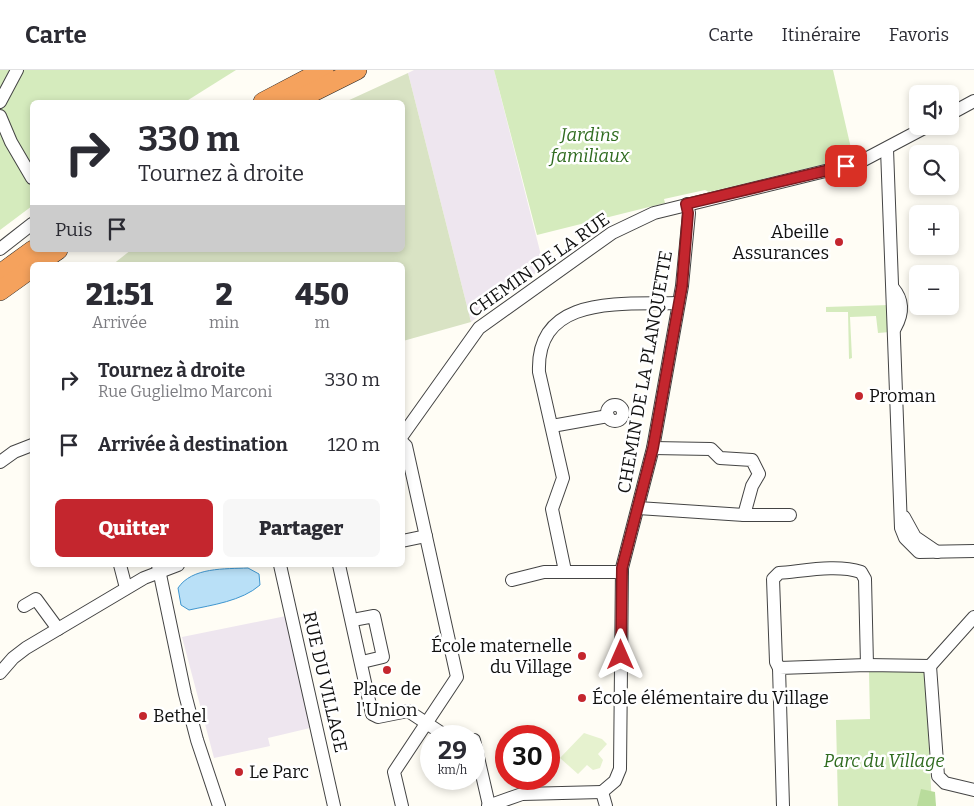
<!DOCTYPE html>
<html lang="fr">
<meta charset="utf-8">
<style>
body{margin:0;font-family:Bitter,serif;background:#f7f7f7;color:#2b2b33;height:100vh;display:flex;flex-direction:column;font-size:19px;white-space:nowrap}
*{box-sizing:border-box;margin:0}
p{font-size:16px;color:#7c7c81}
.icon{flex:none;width:28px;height:28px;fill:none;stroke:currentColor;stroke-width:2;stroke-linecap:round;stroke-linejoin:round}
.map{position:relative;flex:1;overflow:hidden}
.drawer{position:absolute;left:30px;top:192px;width:375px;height:305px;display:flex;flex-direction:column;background:#fff;border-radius:8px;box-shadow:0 2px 8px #0003}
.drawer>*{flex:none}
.guide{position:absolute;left:30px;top:30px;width:375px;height:152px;border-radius:8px;box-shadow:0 2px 8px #0003;background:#fff;color:#2b2b33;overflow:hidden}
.controls{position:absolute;left:909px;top:15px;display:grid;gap:10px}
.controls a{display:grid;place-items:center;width:50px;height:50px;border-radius:8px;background:#fff;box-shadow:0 2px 8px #0003;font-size:25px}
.speed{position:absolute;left:420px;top:655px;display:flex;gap:10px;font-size:25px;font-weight:700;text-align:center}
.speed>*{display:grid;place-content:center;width:65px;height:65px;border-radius:50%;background:#fff;box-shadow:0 2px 8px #0003;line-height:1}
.speed small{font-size:12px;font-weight:400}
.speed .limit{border:8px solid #d22;background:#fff;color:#111}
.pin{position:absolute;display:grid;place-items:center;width:42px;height:42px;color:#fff;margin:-21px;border-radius:10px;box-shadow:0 2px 8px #0006}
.me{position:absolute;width:55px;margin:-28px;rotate:0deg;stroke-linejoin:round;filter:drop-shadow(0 0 4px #0008)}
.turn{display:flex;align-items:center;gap:18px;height:105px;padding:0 25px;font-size:22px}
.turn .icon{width:65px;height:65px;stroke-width:2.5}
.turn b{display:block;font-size:35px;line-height:42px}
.then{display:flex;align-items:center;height:48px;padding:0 25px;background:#0003;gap:10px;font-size:19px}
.eta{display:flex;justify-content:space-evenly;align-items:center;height:85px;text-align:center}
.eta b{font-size:30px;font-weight:800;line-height:35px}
.cta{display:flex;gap:10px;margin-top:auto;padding:10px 25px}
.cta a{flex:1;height:58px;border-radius:8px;background:#c4262e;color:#fff;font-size:20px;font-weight:800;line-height:58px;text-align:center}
.cta a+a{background:#f7f7f7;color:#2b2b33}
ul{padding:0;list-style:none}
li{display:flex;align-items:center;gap:15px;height:65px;padding:0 25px}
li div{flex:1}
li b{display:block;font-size:19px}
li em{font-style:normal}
header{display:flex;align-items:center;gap:30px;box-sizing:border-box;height:70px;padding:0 25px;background:#fff;border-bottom:1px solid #e1e1e2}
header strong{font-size:24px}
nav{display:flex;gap:28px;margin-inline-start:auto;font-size:18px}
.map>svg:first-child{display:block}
.industrial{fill:#eee6ef}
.green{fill:#d5ebbd}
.forest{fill:#b9dc9c}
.cemetery{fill:#d9e3c4}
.pitch{fill:#e6f2cf}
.water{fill:#b9e0f7;stroke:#3f96cf}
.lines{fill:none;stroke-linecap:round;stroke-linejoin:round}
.minor-casing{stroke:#444;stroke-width:14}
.highway-casing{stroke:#222;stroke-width:20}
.minor{stroke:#fff;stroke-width:12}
.highway{stroke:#f5a25d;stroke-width:19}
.route-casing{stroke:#7f191e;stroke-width:12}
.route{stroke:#c4262e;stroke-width:9}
.poi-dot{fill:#c4262e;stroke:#fff;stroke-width:2}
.labels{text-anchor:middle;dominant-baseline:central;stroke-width:5;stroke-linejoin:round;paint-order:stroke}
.park-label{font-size:18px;font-style:italic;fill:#2f6b1f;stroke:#fff}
.poi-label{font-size:18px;fill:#111;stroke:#fff;text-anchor:start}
.street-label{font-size:18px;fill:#111;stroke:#fff}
</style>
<header>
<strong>Carte</strong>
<nav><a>Carte</a><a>Itinéraire</a><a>Favoris</a></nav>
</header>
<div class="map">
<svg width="974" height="736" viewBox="0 0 974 736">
<rect width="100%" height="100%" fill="#fffdf5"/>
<g class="industrial">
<path d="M414,0H494L544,197L528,209L522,206L516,212V218L471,252L408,3Z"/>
<path d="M286,546L310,658L268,668L270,676L214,688L182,567Z"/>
</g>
<g class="green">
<path d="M0,0H236L185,32H32V136L0,160Z"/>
<path d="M494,0H833L853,87L709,122L705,120L664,129L665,133L537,165Z"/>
<path d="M889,235L890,262L878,263L876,246L850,247L852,288L849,289L848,242H826V237Z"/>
<path d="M925,601L932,736H838L836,650L870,649L869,602Z"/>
</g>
<path class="forest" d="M921,719L935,722L936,736H917Z"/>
<path class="cemetery" d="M408,3L471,252L403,271L402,195H112L131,180H402V32H345Z"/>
<path class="pitch" d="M584,663L602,669L607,674L598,684L603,690L600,698L593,700L587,695L578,704L560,688Z"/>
<path class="water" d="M248,498L259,504L260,515C242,531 212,535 189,540L181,535L178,518C192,497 225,499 248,498Z"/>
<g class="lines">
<g class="minor-casing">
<g id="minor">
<path d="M0,32L17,0"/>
<path d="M950,44L974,31"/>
<path d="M0,46L11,72L32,108"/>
<path d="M887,79L901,458L905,468L919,482L974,481"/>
<path d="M0,179L32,154"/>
<path d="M893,218C904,231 903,244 895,258"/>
<circle cx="615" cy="343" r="8"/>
<path d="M552,356L608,346"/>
<path d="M402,366L479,258L612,163L654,143L858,93L928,56"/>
<path d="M0,392L14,382L32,375"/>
<path d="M638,438L744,445L752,416L759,404L752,390L720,388L711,379L653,378"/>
<path d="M744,445H790"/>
<path d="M904,447L915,467L937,482"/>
<path d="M402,471L426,466"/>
<path d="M120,495L126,518"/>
<path d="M158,495L185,624L197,670L219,736"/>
<path d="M280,495L334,736"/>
<path d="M339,495L372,644L378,647L408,641L446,666"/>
<path d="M565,501L552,439L563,408L539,302C536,223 624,235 678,233"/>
<path d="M512,510L544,502H622"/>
<path d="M24,536L36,529L58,559"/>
<path d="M353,550L374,546L383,587L362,592"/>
<path d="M930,596L938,706L945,713L974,720"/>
<path d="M779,598L776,592L773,509L779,503C804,501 837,494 861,502L865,509L867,595"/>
<path d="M0,603L13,588L26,578L144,508L178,495"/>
<path d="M474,670L489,735"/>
<path d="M402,736L394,702L457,607L406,376L402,372"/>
<path d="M488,736L522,724L602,722"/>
<path d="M606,736L602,722L615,711L620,699L622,498L653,378L682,216L689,143L687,134"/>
<path d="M783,736L779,598L867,595L930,596L974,547"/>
</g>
</g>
<g class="highway-casing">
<g id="highway">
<path d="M263,32L324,0"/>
<path d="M293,32L357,0"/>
<path d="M36,195L58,180"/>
<path d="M0,204L33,180"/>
<path d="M0,221L32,198"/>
</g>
</g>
<use href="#minor" class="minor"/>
<use href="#highway" class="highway"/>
</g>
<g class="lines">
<g class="route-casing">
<path id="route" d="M621,585L622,498L653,378L682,216L688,143L686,134L846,96"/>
</g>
<use href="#route" class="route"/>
</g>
<g class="poi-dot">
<circle cx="839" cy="172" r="5"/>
<circle cx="859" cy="326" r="5"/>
<circle cx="582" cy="586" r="5"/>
<circle cx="387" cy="600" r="5"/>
<circle cx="582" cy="628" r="5"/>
<circle cx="143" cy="646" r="5"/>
<circle cx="239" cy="702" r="5"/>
</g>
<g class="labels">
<g class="park-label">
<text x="590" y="65">Jardins<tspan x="590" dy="21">familiaux</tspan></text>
<text x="884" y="691">Parc du Village</text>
</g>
<g class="poi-label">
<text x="829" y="162" text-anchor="end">Abeille<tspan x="829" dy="21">Assurances</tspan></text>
<text x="869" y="326">Proman</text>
<text x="572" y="576" text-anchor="end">École maternelle<tspan x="572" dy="21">du Village</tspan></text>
<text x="387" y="619" text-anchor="middle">Place de<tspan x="387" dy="21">l'Union</tspan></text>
<text x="592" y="628">École élémentaire du Village</text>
<text x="153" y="646">Bethel</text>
<text x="249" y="702">Le Parc</text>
</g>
<g class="street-label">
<text transform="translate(539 195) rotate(-35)">CHEMIN DE LA RUE</text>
<text transform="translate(645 302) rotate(-80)">CHEMIN DE LA PLANQUETTE</text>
<text transform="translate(325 612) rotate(77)">RUE DU VILLAGE</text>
</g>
</g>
</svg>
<div class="controls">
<a><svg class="icon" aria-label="sound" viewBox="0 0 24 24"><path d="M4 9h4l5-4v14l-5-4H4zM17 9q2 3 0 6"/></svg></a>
<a><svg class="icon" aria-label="search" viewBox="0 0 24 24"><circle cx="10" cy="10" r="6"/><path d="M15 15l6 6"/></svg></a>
<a>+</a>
<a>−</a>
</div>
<div class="speed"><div>29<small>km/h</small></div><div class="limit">30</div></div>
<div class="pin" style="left:846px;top:96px;background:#d93025"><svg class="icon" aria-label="arrive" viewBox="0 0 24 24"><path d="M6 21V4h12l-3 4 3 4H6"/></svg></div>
<svg class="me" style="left:621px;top:585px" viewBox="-20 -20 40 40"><path d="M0-17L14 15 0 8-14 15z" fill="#c4262e" stroke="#fff" stroke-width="4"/></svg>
<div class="guide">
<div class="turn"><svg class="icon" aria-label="right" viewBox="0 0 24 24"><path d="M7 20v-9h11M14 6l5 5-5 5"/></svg><div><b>330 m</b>Tournez à droite</div></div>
<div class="then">Puis<svg class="icon" aria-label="arrive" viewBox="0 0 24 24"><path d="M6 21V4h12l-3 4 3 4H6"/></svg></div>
</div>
<section class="drawer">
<div class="eta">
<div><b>21:51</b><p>Arrivée</p></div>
<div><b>2</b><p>min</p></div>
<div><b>450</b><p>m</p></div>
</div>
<ul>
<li><svg class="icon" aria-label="right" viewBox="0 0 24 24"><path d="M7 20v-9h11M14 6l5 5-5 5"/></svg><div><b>Tournez à droite</b><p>Rue Guglielmo Marconi</p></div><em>330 m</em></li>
<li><svg class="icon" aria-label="arrive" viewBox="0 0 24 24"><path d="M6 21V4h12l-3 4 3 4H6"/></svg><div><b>Arrivée à destination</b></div><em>120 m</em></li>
</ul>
<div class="cta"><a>Quitter</a><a>Partager</a></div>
</section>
</div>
